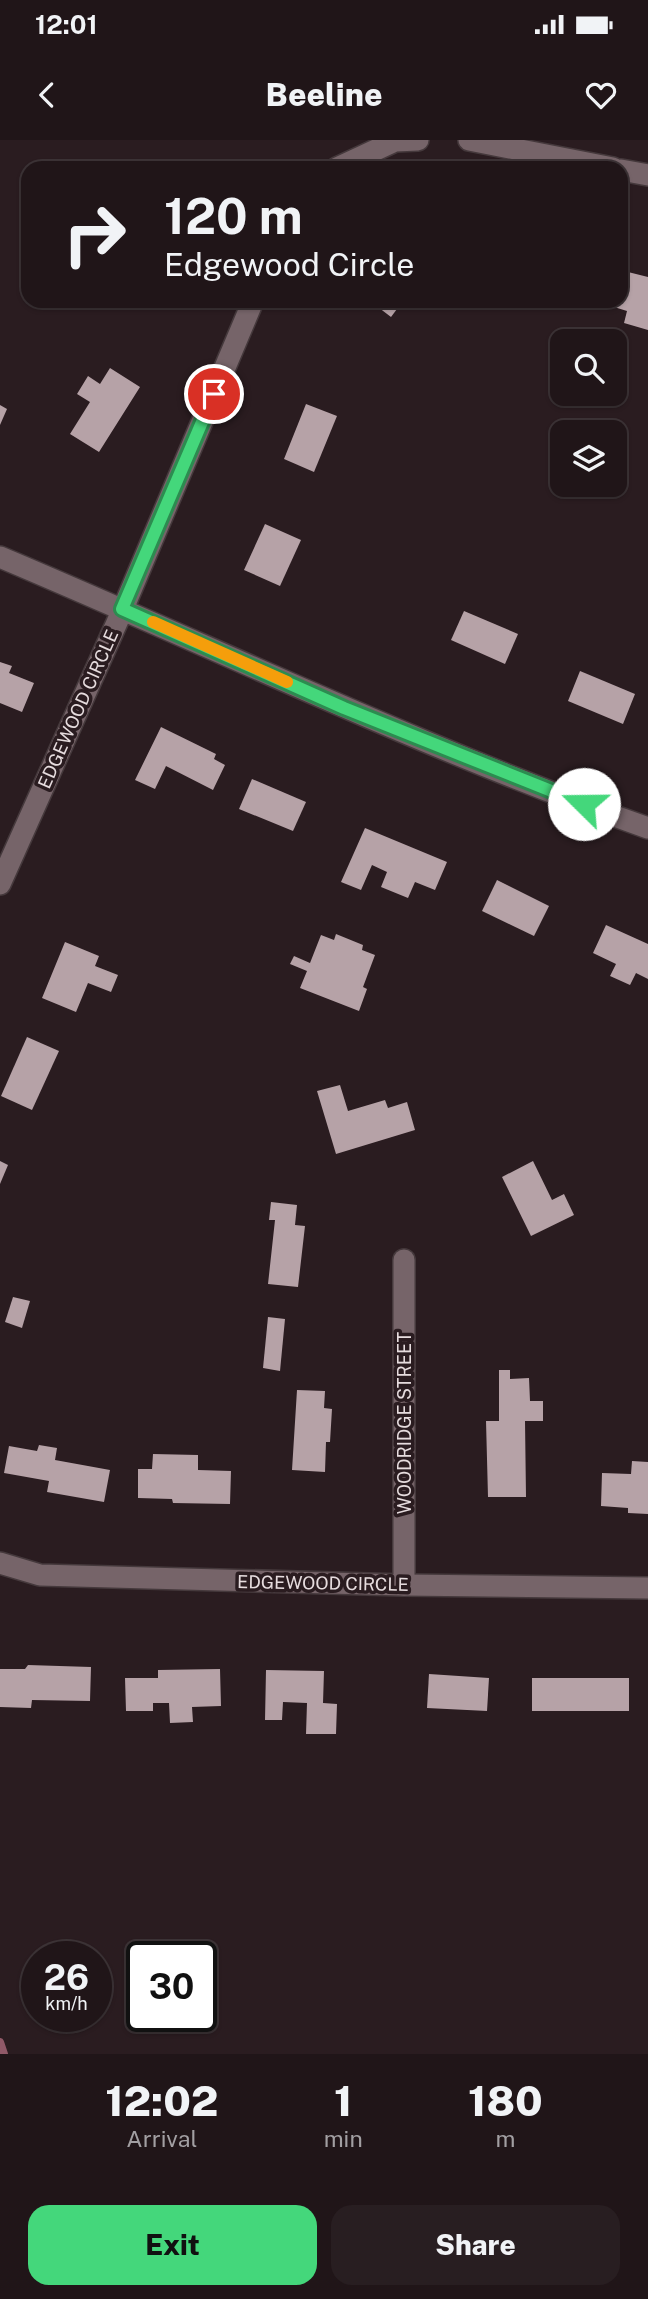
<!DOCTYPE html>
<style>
body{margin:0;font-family:"Public Sans",sans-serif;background:#281e21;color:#f1f3f6;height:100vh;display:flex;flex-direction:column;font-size:26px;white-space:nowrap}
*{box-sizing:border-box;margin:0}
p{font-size:23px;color:#a29fa2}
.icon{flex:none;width:38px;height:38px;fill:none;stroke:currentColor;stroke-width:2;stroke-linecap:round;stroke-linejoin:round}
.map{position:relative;height:1914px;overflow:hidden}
.details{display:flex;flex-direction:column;background:#201518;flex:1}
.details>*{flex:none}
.hud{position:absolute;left:21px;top:21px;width:607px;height:147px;border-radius:21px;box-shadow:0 2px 5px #0004,0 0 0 2px #3d3437;background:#201518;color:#f1f3f6;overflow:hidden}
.fabs{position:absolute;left:550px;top:189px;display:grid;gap:14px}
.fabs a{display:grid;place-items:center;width:77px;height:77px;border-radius:14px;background:#201518;box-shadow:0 2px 5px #0004,0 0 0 2px #3d3437;font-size:35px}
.speed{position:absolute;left:21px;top:1801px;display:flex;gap:14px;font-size:35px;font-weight:700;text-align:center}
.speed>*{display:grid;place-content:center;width:91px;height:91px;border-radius:50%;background:#201518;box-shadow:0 2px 5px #0004,0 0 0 2px #3d3437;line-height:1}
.speed small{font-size:18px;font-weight:400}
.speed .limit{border:4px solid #111;border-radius:10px;background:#fff;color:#111}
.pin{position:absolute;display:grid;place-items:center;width:60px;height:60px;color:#fff;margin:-30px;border:4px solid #fff;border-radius:50%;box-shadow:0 2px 7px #0007}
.me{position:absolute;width:77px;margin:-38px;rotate:292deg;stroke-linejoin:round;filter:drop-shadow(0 0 5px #0008)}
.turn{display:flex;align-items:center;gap:24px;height:147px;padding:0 28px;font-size:32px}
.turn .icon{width:91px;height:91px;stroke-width:2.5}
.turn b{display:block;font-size:49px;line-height:60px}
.eta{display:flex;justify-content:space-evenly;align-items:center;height:119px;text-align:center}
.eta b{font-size:42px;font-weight:800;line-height:49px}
.button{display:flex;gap:14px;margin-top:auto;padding:14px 28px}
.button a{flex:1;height:80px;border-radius:21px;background:#44d77b;color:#111;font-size:28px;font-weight:800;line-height:80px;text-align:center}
.button a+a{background:#281e21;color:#f1f3f6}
.status{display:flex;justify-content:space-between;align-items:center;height:49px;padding:0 35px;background:#201518;direction:ltr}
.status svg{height:19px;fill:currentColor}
header{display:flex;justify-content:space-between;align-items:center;height:91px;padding:0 28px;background:#201518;font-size:32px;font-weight:800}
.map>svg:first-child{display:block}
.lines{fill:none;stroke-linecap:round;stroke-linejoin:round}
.stream{stroke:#905968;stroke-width:8}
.building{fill:#b6a2a7}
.street-casing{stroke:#45393c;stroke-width:24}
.street{stroke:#766469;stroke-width:21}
.route-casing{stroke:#2c8c50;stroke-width:18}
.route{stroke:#44d77b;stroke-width:12}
.slow{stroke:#f59e0b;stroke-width:12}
.labels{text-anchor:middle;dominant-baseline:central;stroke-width:7;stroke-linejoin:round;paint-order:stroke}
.street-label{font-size:18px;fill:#e6dcde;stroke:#2a1c20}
</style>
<div class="status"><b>12:01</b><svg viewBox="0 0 49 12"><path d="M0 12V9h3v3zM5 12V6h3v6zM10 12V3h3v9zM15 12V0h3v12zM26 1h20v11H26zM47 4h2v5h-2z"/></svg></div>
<header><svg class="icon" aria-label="back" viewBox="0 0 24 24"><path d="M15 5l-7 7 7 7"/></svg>Beeline<svg class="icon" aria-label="heart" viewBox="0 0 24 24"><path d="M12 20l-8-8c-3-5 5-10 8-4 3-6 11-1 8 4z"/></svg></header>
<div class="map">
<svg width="648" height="1914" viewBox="0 0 648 1914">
<rect width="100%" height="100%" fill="#2a1c20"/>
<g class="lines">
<path class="stream" d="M0,1902L4,1914"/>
</g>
<g class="building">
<path d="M624,131L648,137V190L624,183L627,171L614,167L616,161H621V141Z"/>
<path d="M370,161H403L391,177Z"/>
<path d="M468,161H496L494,170L467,166Z"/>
<path d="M110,228L140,247L99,312L70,294L90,262L77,254L88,236L100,244Z"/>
<path d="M306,264L337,276L314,332L284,319Z"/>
<path d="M0,265L7,269L0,285Z"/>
<path d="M265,384L301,400L280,446L244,430Z"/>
<path d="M464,471L518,494L505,524L451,500Z"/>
<path d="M0,522L12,526L9,533L34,543L22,572L0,563Z"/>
<path d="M580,531L635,554L623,584L568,561Z"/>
<path d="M161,587L216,614L214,619L225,625L213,650L166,626L155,649L135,640Z"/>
<path d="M252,639L306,662L293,691L239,669Z"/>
<path d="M365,688L447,722L435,750L415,742L408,758L381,747L387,732L372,725L361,750L341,742Z"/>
<path d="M497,740L549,766L534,796L482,771Z"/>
<path d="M606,785L648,804V839L636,833L630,845L610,836L616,824L593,813Z"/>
<path d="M336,794L363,805L362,810L375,815L363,847L367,849L359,871L300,848L307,831L290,824L294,816L310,823L321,795L334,800Z"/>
<path d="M65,802L99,816L95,826L118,835L111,852L88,843L76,872L42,858Z"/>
<path d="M27,897L59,911L32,970L1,956Z"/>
<path d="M340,945L348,971L385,960L388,968L407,962L415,990L336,1014L317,951Z"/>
<path d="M0,1021L8,1025L0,1044Z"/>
<path d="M533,1021L552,1060L564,1054L574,1075L531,1096L502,1037Z"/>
<path d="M271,1062L297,1065L295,1085L305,1086L298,1147L268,1144L275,1080H269Z"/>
<path d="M13,1157L30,1161L22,1188L5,1182Z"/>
<path d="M268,1177L285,1179L280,1231L263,1228Z"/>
<path d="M499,1230H510V1239L529,1238L530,1261H543V1281H525L526,1357H488L486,1281H499Z"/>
<path d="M297,1250L325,1251L324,1268L332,1269L330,1302H326L325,1332L292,1330Z"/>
<path d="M39,1305L57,1308L55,1320L110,1330L104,1362L47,1352L49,1341L4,1333L9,1306L37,1311Z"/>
<path d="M153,1314L198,1315V1330L231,1331L230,1364L173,1363L172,1359L138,1358V1329H152Z"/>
<path d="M632,1321L648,1322V1374L628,1373V1368L601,1366L602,1333L631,1334Z"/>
<path d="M28,1525L91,1527L90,1561L32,1560L31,1568L0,1567V1529H25Z"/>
<path d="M220,1529L221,1566L192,1567L193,1582L170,1583L169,1563H153V1571H126L125,1538H158V1530Z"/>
<path d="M266,1530L324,1531L323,1563L337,1564L336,1594H306L307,1563L283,1562L282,1580H265Z"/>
<path d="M429,1534L489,1538L487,1571L427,1568Z"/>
<rect x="532" y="1538" width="97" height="33"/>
</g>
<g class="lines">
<g class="street-casing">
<g id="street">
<path d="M469,0L613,28"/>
<path d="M337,28L395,1L418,0"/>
<path d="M621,30L648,35"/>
<path d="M0,417C216,508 427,610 648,688"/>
<path d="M0,744L123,469L253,161"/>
<path d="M0,1423L40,1435L404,1445L648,1448"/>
<path d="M404,1445V1120"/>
</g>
</g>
<use href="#street" class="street"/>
</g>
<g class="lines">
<g class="route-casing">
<path id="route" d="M214,254L122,469L344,568L584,664"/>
</g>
<use href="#route" class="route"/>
<path class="slow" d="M153,482L287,542"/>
</g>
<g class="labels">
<g class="street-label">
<text transform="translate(78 569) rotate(-66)">EDGEWOOD CIRCLE</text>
<text transform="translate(404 1283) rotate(-90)">WOODRIDGE STREET</text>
<text transform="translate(323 1443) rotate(1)">EDGEWOOD CIRCLE</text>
</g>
</g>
</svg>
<div class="fabs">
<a><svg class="icon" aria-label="search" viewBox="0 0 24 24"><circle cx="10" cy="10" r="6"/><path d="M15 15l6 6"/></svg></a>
<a><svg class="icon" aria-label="layers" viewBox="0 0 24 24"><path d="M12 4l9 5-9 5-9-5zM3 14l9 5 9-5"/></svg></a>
</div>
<div class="speed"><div>26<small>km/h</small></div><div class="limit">30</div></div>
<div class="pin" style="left:214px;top:254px;background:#d93025"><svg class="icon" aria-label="arrive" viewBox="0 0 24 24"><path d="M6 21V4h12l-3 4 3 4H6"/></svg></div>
<svg class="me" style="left:584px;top:664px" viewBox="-20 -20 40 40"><circle r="19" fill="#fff"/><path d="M0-13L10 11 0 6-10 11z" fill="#44d77b"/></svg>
<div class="hud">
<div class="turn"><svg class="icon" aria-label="right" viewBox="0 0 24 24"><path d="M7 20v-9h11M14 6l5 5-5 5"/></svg><div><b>120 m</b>Edgewood Circle</div></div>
</div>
</div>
<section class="details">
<div class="eta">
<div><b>12:02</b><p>Arrival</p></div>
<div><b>1</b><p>min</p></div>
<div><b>180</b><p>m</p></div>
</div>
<div class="button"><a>Exit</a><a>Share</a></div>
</section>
